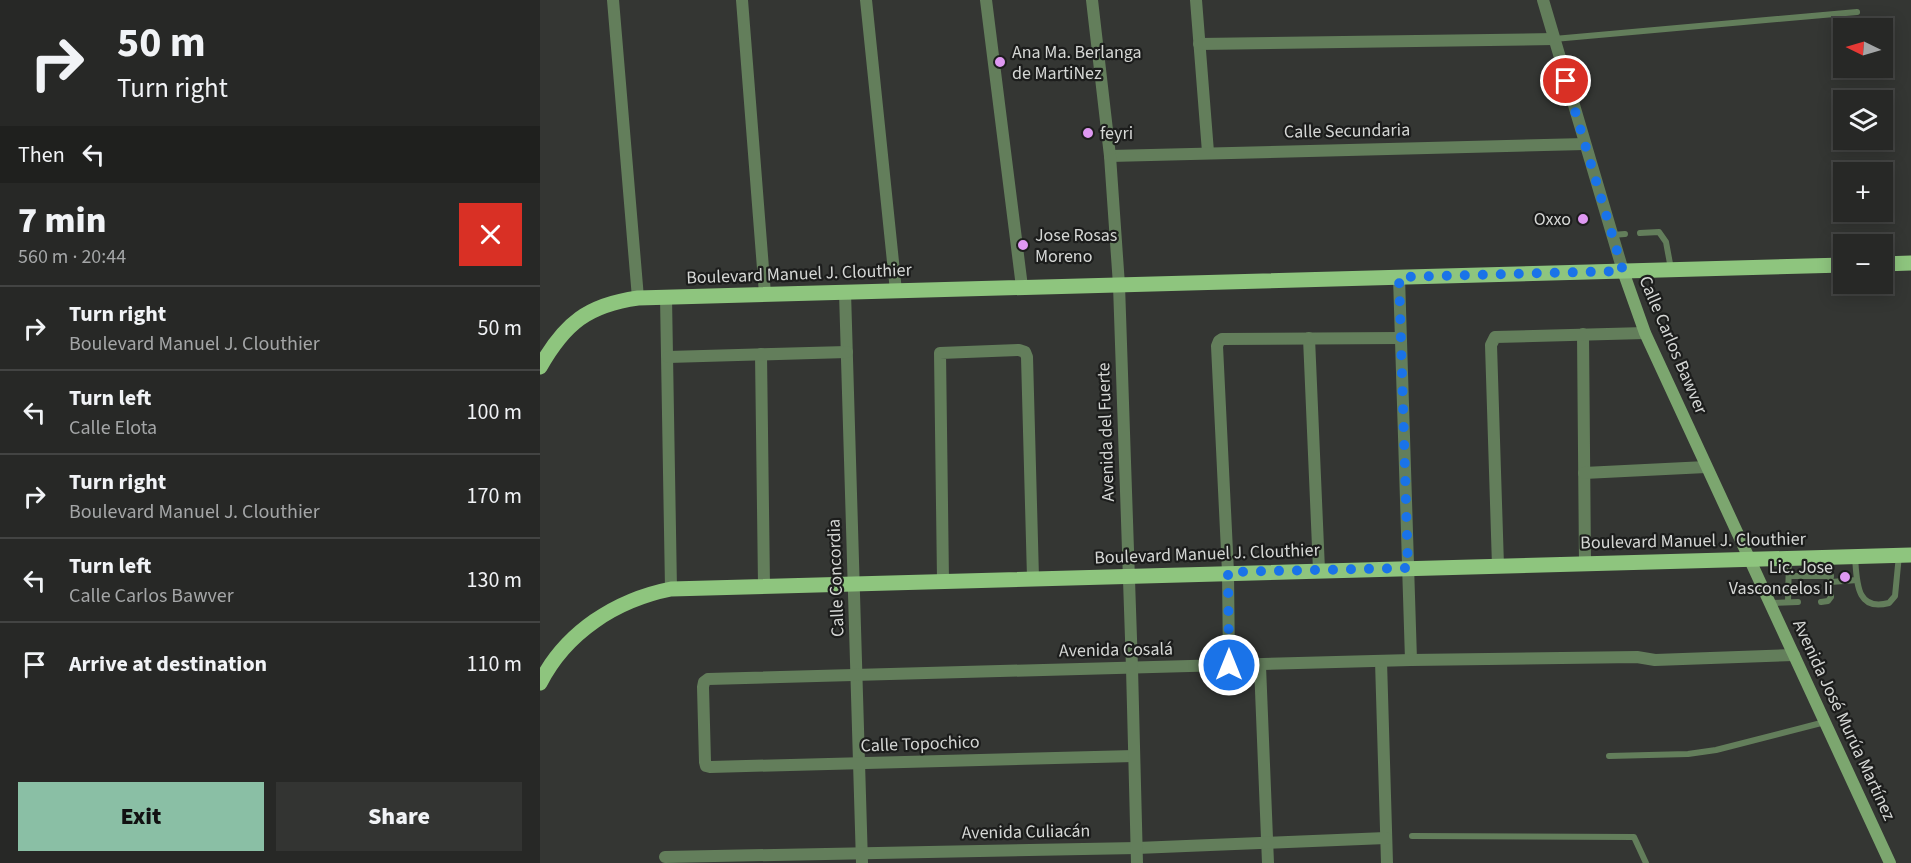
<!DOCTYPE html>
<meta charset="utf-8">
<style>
body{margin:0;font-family:"Source Sans 3",sans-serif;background:#333432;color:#f1f3f6;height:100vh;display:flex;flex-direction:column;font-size:22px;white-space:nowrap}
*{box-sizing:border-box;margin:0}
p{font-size:20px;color:#a4a6a7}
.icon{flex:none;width:33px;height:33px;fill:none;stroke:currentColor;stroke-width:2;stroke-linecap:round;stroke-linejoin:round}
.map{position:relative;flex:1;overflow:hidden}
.side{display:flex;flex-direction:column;background:#272826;width:540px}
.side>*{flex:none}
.top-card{background:#272826;color:#f1f3f6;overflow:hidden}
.needle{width:39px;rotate:275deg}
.fabs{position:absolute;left:1293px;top:18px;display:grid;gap:12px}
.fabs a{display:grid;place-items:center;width:60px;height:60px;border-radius:0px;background:#272826;box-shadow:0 3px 15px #0003,0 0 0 2px #434443;font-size:30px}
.pin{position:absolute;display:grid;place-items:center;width:51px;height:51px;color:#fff;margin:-26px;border:3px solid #fff;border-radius:50%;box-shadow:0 2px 6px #0007}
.me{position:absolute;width:66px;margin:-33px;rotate:0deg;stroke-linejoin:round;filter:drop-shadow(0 0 4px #0008)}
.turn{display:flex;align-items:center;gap:21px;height:126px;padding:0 18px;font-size:27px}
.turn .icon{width:78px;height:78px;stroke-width:2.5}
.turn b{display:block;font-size:42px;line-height:51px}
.then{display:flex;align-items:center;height:57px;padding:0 18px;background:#0003;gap:12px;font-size:22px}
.round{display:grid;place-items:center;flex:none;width:63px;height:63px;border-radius:0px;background:#333432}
.headline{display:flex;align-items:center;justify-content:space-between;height:102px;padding:0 18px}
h1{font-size:36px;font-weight:800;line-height:45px}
.action{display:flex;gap:12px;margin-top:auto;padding:12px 18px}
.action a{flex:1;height:69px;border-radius:0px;background:#8abfa5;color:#111;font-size:24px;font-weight:800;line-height:69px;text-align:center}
.action a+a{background:#333432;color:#f1f3f6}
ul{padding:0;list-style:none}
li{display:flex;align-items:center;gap:18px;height:84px;padding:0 18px;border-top:2px solid #434443}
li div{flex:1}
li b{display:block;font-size:22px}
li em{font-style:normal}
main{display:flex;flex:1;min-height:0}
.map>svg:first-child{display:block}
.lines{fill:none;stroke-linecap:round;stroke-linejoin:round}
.service{stroke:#637e5b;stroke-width:6}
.minor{stroke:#637e5b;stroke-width:12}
.tertiary{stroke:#637e5b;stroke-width:12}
.secondary{stroke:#7ca66f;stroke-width:12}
.primary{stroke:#8ec57e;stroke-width:15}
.route{stroke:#1a73e8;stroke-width:10;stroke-dasharray:0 18}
.poi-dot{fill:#df98f2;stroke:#1c1d1c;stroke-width:2}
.labels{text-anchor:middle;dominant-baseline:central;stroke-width:4.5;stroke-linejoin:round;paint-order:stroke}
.poi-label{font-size:18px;fill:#d5d7d5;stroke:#1c1d1c;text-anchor:start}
.street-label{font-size:18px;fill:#d5d7d5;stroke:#1c1d1c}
</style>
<main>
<section class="side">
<div class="top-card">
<div class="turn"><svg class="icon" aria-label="right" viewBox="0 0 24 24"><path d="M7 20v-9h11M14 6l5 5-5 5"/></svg><div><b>50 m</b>Turn right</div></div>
<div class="then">Then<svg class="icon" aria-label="left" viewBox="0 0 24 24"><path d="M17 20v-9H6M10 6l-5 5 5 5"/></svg></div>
</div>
<div class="headline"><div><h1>7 min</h1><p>560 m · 20:44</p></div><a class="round" style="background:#d93025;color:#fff"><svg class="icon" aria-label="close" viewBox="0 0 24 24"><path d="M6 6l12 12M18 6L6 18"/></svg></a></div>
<ul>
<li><svg class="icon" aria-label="right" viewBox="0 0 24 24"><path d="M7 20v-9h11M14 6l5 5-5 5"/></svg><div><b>Turn right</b><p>Boulevard Manuel J. Clouthier</p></div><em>50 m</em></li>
<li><svg class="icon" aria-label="left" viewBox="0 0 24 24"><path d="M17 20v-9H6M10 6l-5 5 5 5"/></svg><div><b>Turn left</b><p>Calle Elota</p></div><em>100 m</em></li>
<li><svg class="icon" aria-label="right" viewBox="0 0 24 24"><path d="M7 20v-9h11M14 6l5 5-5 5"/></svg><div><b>Turn right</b><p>Boulevard Manuel J. Clouthier</p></div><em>170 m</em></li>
<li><svg class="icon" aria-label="left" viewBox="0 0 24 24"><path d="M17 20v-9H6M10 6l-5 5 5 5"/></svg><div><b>Turn left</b><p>Calle Carlos Bawver</p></div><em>130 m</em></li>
<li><svg class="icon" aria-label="arrive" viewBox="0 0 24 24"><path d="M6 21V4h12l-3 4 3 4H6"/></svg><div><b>Arrive at destination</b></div><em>110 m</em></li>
</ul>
<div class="action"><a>Exit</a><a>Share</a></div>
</section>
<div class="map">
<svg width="1371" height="863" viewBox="0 0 1371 863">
<rect width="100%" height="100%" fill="#343633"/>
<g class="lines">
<g class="service">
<path d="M1014,39L1317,12"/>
<path d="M1100,233L1119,232L1126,242L1131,269"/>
<path d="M1072,235L1085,234"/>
<path d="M1315,557C1317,582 1316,612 1349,603L1355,596L1359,555"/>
<path d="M1249,576H1291"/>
<path d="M1291,582L1317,580"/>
<path d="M1248,602L1249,559"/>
<path d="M1281,602L1288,601L1291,597L1290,558"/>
<path d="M1230,603L1258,602"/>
<path d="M1069,756L1148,754L1176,750L1285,722"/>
<path d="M872,836L1094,837L1106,863"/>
</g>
<g class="minor">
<path d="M73,0L98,298"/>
<path d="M202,0L225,294"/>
<path d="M326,0L356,291"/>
<path d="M446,0L482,287"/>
<path d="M656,0L668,152"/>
<path d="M659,44L1014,39"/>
<path d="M570,156L1045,144"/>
<path d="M859,277L871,660"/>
<path d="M305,292L322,863"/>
<path d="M126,297L131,589"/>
<path d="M1043,334L1045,564"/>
<path d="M769,338L779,570"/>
<path d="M221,354L224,585"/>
<path d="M128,357L307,352"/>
<path d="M1044,473L1166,467"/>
<path d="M958,566L951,345L955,337L1105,333"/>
<path d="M403,580L400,353L479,350L485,352L487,357L493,578"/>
<path d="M841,661L847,863"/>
<path d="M689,665L688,572L677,346L679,341L682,339L860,338"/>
<path d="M720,666L728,863"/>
<path d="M594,756L170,767L166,766L165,762L163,687L164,682L168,679L871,660L1097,657L1115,660L1254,655"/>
<path d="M125,857L597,848L846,838"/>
</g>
<g class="tertiary">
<path d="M552,0L570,156L579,285L592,668L597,863"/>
<path d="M1003,0L1083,271"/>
</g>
<path class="secondary" d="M1083,271L1105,333L1350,863"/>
<g class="primary">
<path d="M1342,264L1371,263"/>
<path d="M0,367C25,323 48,305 98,298L1304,265"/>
<path d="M0,683C26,632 76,600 131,589L1371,555"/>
</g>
</g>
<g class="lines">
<path class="route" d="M689,665L688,572L868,568L859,277L1083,271L1026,81"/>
</g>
<g class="poi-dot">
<circle cx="460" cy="62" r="6"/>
<circle cx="548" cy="133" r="6"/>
<circle cx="1043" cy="219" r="6"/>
<circle cx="483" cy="245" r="6"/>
<circle cx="1305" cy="577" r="6"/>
</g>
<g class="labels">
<g class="poi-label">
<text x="472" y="52">Ana Ma. Berlanga<tspan x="472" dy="21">de MartiNez</tspan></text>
<text x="560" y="133">feyri</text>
<text x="1031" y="219" text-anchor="end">Oxxo</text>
<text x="495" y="235">Jose Rosas<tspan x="495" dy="21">Moreno</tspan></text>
<text x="1293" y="567" text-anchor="end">Lic. Jose<tspan x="1293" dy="21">Vasconcelos Ii</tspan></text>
</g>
<g class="street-label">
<text transform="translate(807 131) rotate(-1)">Calle Secundaria</text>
<text transform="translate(259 274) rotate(-2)">Boulevard Manuel J. Clouthier</text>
<text transform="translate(1133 345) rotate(67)">Calle Carlos Bawver</text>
<text transform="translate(566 432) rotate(-92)">Avenida del Fuerte</text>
<text transform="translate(1153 541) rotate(-1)">Boulevard Manuel J. Clouthier</text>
<text transform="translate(667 554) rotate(-2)">Boulevard Manuel J. Clouthier</text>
<text transform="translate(296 578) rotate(-92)">Calle Concordia</text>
<text transform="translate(576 650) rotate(-1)">Avenida Cosalá</text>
<text transform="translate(1304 720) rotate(65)">Avenida José Murúa Martínez</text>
<text transform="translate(380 744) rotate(-2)">Calle Topochico</text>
<text transform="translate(486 832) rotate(-1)">Avenida Culiacán</text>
</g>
</g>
</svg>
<div class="fabs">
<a><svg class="needle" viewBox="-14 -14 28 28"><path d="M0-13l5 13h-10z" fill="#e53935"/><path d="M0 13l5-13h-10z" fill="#a4a6a7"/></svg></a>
<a><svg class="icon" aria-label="layers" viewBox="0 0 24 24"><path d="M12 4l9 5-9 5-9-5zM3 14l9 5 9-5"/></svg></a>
<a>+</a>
<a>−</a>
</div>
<div class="pin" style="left:1026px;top:81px;background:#d93025"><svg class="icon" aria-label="arrive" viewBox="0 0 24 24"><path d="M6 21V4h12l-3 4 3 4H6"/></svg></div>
<svg class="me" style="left:689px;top:665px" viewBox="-20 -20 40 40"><circle r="17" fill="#1a73e8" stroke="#fff" stroke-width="3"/><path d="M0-11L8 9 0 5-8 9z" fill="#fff"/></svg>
</div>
</main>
